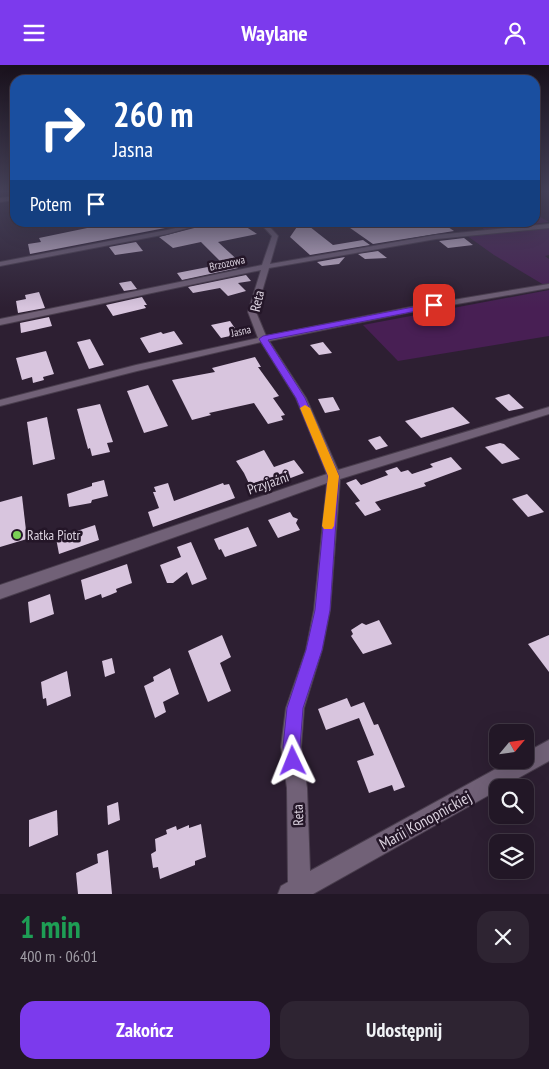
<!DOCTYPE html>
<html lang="pl">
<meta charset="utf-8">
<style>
body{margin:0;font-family:"PT Sans Narrow",sans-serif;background:#2e2432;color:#f1f3f6;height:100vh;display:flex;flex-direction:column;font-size:19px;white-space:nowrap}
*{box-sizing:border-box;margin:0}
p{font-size:16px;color:#a29fa7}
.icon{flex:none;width:28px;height:28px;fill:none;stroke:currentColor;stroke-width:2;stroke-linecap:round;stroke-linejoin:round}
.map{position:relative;height:829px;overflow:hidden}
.sheet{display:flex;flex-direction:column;background:#221726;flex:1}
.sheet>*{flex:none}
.top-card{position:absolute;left:10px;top:10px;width:530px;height:152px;border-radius:15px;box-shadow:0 5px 20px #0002,0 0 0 1px #3f3643;background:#1a4fa0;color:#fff;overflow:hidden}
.needle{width:32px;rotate:61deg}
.controls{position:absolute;left:489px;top:659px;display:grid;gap:10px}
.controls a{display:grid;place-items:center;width:45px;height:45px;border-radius:10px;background:#221726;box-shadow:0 5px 20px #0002,0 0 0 1px #3f3643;font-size:25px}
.pin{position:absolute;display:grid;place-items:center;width:42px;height:42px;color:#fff;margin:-21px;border-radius:10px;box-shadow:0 2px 8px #0006}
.me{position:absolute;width:55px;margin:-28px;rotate:358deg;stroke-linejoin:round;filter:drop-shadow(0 0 4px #0008)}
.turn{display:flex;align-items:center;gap:18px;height:105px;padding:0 20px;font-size:22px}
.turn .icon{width:65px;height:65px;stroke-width:2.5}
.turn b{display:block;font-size:35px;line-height:42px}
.then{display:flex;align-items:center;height:48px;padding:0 20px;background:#0003;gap:10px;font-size:19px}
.round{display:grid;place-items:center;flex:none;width:52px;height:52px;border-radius:15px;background:#2e2432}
.head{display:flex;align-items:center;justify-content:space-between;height:85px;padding:0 20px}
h1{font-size:30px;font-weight:700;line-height:38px;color:#1e9e55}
.button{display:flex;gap:10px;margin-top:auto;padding:10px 20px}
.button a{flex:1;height:58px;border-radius:15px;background:#7c3aed;color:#fff;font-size:20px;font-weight:700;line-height:58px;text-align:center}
.button a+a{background:#2e2432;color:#f1f3f6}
header{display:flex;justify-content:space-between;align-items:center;height:65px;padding:0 20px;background:#7c3aed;color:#fff;font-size:22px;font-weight:700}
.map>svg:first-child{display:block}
.green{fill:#481f54}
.building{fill:#d8c5de}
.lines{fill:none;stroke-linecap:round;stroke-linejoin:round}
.minor-casing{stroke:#493d4d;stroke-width:2}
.minor{fill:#716177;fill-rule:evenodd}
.route{fill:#7c3aed;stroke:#51269a}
.slow{fill:#f59e0b}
.poi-dot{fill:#7ad156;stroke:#241628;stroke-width:2}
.labels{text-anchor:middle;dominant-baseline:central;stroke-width:5;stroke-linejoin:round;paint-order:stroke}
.far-street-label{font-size:11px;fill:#dcd3e0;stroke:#241628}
.street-label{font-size:14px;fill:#dcd3e0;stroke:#241628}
.poi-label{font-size:14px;fill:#dcd3e0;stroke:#241628;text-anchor:start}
.near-street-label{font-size:16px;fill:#dcd3e0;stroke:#241628}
</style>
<header><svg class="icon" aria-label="menu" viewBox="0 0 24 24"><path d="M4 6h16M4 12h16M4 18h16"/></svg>Waylane<svg class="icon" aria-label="person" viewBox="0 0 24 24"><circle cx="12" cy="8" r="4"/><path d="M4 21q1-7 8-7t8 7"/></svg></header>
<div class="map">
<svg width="549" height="829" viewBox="0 0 549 829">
<rect width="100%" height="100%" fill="#2d1f32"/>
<g class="green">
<path d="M535,149L549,157L485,165L476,158H535Z"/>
<path d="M549,162V190L545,191L549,194V219L544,220L494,190L466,170Z"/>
<path d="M549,225V271L398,296L363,260Z"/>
</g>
<g class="building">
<path d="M86,158H191L30,189L28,179L41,177L39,173L92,162Z"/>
<path d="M207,158H240L257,169L218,177L243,200L237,201L238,203L182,215L177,208L223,199L201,177L173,183L159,172L206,160Z"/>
<path d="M305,158L333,180L363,175L370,180L310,190L290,172L299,159Z"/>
<path d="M343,158H442L454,166L373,179Z"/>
<path d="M464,173L473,180L448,183L439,176Z"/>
<path d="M136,177L143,186L115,190L109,182Z"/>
<path d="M378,186L387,193L365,194L358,189Z"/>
<path d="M345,192L339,199L322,201L317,197Z"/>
<path d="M246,210L251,216L238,218L246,226L228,231L220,223L193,228L188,222Z"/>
<path d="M131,216L137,224L124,226L119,218Z"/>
<path d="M39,227L45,243L18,248L16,236L26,234L25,230Z"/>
<path d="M142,232L147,240H144L146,243L113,251L106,240Z"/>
<path d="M49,252L52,261L21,268L20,258Z"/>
<path d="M230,256L239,269L221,273L211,260Z"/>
<path d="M174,266L183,279L149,288L140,273L161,267L163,269Z"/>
<path d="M90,274L104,300L89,304L77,277Z"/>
<path d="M323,277L332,288L319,290L310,280Z"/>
<path d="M46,286L54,309L43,312L44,315L33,318L32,312L22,315L16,293Z"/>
<path d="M255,292L261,302H258L279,331L273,333L285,350L281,351L283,355L268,359L254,338L209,348L211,350L192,355L172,315L215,307L212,303Z"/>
<path d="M148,320L168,361L144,368L127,326Z"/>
<path d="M509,329L524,343L509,346L495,333Z"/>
<path d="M333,332L340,345L325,348L318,334Z"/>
<path d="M100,339L113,377L107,378L110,387L92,391L90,383L88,384L77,344Z"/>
<path d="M453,342L470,358L421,373L405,356Z"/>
<path d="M47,352L55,394L33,400L27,357Z"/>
<path d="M380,371L388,381L376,385L368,375Z"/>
<path d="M500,378L504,379L520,394L502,399L485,382Z"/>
<path d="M264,385L274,402L294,395L304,408L253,427L244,408L236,396Z"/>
<path d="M451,392L462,404L424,418L426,421L375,437L381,445L365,451L355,438L360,436L346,418L356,414L361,420L388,410L385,406L397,402L401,407L408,405L412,409L433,402L430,399Z"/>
<path d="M104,415L108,431L92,435L91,438L69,442L67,429L92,421V418Z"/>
<path d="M168,418L174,436L223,418L224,420L229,419L235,433L153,462L148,447L159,443L153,427H156L154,422Z"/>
<path d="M527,429L544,447L528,452L512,434Z"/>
<path d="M22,431L27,474L0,482V437Z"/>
<path d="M290,447L293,452L298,454L296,458L300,465L278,473L268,455Z"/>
<path d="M95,460L99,475L59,489L56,473Z"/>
<path d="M248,462L257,481L225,492L221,484L219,485L214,474Z"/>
<path d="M191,477L207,514L192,520L187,507L173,518H167L160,500L181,492L177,482Z"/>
<path d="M127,499L132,518L116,524L117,527L110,530L102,533L101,529L85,535L81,515Z"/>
<path d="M50,529L54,549L30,558L28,537Z"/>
<path d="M379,555L392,579L363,589L351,571L353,569L351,565L362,558L366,560Z"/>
<path d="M222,570L231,592L220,598L231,626L208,637L188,586Z"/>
<path d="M549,570V607L528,579Z"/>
<path d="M112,593L115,608L105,612L102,596Z"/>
<path d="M170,603L179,629L163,637L166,647L155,653L144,621L154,616L153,612Z"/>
<path d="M67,606L71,631L47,641L46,633L43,634L41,617Z"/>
<path d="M347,633L351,642L364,637L374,660L378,659L405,722L394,726L392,720L369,728L357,696L374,690L359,653L326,665L318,644Z"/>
<path d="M118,737L120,755L108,760L107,741Z"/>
<path d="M57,745L58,770L29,782V755Z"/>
<path d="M201,759L206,792L195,796V800L160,814L158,802L153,803L151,789L156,786L155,774L167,769L166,765L176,761L177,765L189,760V763Z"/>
<path d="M108,785L112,829H78L76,808L98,798L97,789Z"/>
</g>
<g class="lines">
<g class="minor-casing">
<g id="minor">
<path d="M15,131V135L0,137V133Z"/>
<path d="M197,158H205L167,169L0,201V197L167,165Z"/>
<path d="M260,158H266L278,171L270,199L436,170L549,159V163L436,174L269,203L256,247L266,271L411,242L549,219V223L411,247L269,276L306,333L338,405L549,342V349L340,414L330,545L322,585L304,643L301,682L307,723L310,806L512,695H525V688L549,675V696L502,722H498V725L313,829H278L281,821L288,817L287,723L281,682L286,643L306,585L314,545L327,418L0,534V520L327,409L296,333L261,277L137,306L0,341V335L136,300L258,273L248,247L261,205L0,260V254L262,200L272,171Z"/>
</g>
</g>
<use href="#minor" class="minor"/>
</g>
<linearGradient id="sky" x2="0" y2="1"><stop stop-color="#19111c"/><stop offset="0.52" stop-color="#46425a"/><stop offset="1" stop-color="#46425a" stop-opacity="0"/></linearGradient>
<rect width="549" height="243" fill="url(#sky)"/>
<path class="route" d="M434,238L438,240L437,242L268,275L305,333L339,411L330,545L322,585L303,643L300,682L302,696L299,702L293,704L287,702L283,682L287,643L306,585L315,545L328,411L296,333L259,274L263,271Z"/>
<path class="slow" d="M305,340L310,343L339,411L334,461L332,464H324L322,461L328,411L300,343Z"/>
<circle class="poi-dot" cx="17" cy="470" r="5"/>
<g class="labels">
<g class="far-street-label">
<text transform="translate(227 198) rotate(-12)">Brzozowa</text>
<text transform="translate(241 266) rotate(-12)">Jasna</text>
</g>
<g class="street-label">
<text transform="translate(257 236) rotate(-77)">Reta</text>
<text transform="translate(268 418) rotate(-19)">Przyjaźni</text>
<text transform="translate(298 750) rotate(-92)">Reta</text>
</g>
<g class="poi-label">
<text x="27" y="470">Ratka Piotr</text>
</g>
<g class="near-street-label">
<text transform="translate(425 755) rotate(-29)">Marii Konopnickiej</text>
</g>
</g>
</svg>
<div class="controls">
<a><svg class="needle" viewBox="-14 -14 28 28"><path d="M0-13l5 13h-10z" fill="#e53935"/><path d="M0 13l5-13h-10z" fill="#a29fa7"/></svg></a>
<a><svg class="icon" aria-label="search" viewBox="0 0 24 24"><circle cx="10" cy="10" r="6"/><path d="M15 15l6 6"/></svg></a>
<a><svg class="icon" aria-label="layers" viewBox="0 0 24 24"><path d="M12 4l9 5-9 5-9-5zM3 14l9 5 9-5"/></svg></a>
</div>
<div class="pin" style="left:434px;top:240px;background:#d93025"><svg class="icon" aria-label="arrive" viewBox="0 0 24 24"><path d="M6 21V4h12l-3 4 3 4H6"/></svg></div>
<svg class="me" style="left:293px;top:696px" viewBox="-20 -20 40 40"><path d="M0-17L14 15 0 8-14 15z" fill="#7c3aed" stroke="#fff" stroke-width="4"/></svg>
<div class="top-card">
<div class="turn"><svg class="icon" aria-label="right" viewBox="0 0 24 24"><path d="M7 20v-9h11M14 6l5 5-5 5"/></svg><div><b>260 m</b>Jasna</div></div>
<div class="then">Potem<svg class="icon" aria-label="arrive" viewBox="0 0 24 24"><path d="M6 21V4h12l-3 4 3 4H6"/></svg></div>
</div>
</div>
<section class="sheet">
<div class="head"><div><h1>1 min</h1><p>400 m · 06:01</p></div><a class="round"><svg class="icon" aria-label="close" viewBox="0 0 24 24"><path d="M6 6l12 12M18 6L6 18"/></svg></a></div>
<div class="button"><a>Zakończ</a><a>Udostępnij</a></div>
</section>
